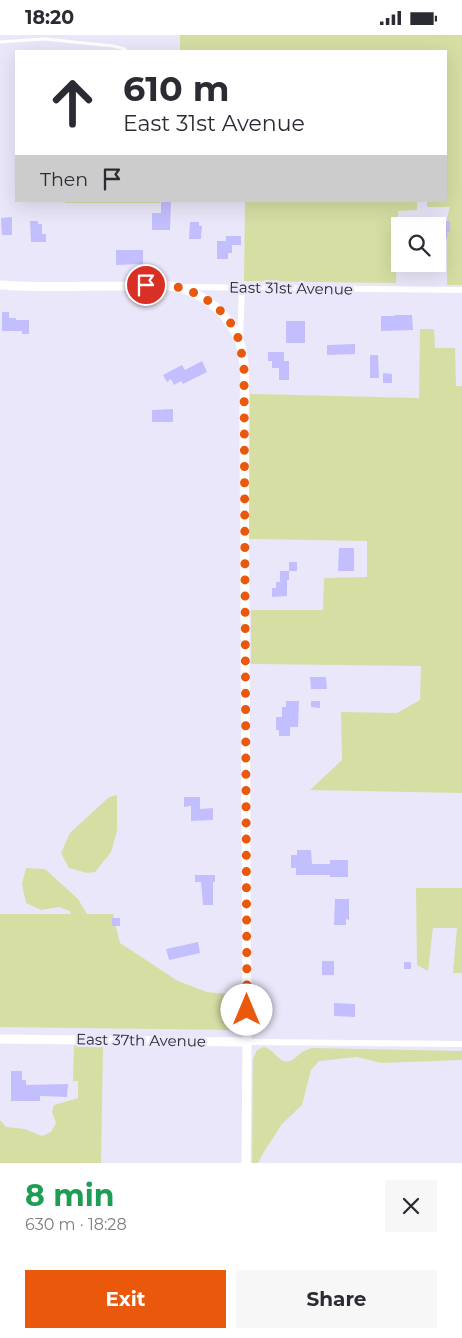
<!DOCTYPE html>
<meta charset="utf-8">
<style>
body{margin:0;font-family:Montserrat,sans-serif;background:#f7f7f7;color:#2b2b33;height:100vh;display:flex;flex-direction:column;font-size:19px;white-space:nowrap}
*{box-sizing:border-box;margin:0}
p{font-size:16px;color:#7c7c81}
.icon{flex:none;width:28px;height:28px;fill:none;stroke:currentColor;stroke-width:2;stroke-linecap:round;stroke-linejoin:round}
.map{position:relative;height:1128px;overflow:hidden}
.drawer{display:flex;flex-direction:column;background:#fff;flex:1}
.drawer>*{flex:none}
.hud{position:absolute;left:15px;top:15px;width:432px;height:152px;border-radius:0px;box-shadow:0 5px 20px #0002;background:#fff;color:#2b2b33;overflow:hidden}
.tools{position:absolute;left:391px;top:182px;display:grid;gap:10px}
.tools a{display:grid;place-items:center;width:55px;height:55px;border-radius:0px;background:#fff;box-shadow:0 5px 20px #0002;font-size:25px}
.pin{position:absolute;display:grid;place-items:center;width:42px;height:42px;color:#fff;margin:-21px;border:2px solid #fff;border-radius:50%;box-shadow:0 1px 5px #0007}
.me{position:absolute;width:55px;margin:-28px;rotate:0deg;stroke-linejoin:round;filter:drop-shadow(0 0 4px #0008)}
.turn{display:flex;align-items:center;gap:18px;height:105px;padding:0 25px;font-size:22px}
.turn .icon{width:65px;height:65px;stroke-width:2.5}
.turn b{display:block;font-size:35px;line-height:42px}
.then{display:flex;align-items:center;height:48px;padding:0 25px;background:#0003;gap:10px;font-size:19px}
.round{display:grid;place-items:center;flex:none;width:52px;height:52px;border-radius:0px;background:#f7f7f7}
.summary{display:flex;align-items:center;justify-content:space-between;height:85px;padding:0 25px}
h1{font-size:30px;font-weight:700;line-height:38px;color:#1e9e55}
.cta{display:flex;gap:10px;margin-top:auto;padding:10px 25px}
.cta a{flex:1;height:58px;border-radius:0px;background:#ea580c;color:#fff;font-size:20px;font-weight:700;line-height:58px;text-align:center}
.cta a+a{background:#f7f7f7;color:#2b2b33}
.status{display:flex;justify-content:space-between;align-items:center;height:35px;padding:0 25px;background:#fff;direction:ltr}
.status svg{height:14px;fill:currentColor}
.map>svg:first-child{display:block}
.green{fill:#d6dea4}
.building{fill:#c3befe}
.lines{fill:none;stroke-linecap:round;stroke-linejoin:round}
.lane{stroke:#fff;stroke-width:3}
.street{stroke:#fff;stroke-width:6}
.secondary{stroke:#fff;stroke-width:9}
.route{stroke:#ea580c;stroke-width:9;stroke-dasharray:0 16.2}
.labels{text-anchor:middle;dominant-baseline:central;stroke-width:5;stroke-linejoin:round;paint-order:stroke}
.street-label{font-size:15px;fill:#2a282f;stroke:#ebe7fa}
</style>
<div class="status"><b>18:20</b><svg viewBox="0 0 49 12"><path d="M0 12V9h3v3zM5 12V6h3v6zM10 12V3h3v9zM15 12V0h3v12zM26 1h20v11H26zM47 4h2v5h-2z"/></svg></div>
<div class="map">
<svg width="462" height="1128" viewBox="0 0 462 1128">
<rect width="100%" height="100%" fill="#ebe7fa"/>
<g class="green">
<path d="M173,0H462V250H447V183L450,172H427V166H446V16H180V0Z"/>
<rect x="65" y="166" width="95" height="2"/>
<path d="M245,166H417V175L398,176L396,248L244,246Z"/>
<path d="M420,294H434L435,313H455L456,351H462V758L310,755L342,725L341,677L397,678L420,665L421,631L251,629V575H323L324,543L367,542V506L249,504L250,359L419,363Z"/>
<path d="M117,760V796L111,817L95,837L87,838L69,833L61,818L70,798L109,762Z"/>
<path d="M26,833L45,834L78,864L87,879H113L120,908L178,946L207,957L239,960V991L233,995L0,992V879H71L70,876L59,872L41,875L26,868L22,849Z"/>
<path d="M416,853H462V938H453L457,893H433L428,936L417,930Z"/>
<path d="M74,1010L103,1012L101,1128H0V1085L6,1092L25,1094L42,1101L51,1097L56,1088L52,1077L54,1070L78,1063V1046H73Z"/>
<path d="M264,1012C273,1015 274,1019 280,1024C291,1032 296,1020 304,1016C306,1015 309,1014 312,1013L462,1016V1025L381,1028L357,1022L319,1026L311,1035L302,1070L282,1089L265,1115L258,1128H252L253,1024L257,1015Z"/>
</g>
<g class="building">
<path d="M161,166H171L170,195H152V178H161Z"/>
<path d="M12,182V200H2L1,183Z"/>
<path d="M30,186H38V189H42V199H46V207H31Z"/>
<path d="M438,186H450V197H447V203L438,202Z"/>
<path d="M190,187H199V191H202L201,204H189Z"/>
<path d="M226,201H241V210H232V218H228V224H217V206H226Z"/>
<path d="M116,215H143V229L116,230Z"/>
<path d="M2,277H9V283H16V285H29V299H22V296H2Z"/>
<path d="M394,280H412L413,295L381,296V281H394Z"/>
<rect x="286" y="286" width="19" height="22"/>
<path d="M355,309V319L327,320V310Z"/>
<path d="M268,317H284V326H289V345H279V333H272V326H268Z"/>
<path d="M370,320H378L379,343H370Z"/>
<path d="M202,326L207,337L183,349L181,346L174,350L171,344L167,347L163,340L182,330L185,335Z"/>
<path d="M383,338L392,339V348H383Z"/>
<path d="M173,374V387H152V375Z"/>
<path d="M339,513H354V536H338Z"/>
<rect x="289" y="527" width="8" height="9"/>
<path d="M280,536H289V545H287V561L272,562V553H276V547H280Z"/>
<path d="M310,642H326L327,654H311Z"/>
<path d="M286,666H299L298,692H290V701H279V695H276V682H282V672H286Z"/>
<path d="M311,666H320V673L311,672Z"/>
<path d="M184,762H200V774L213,773V785L191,786V771L184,772Z"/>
<path d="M297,815H311L312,829H330V825H348V842H330V840H296V833H291V820H297Z"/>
<path d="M195,840H215V847H213V870H203L201,847H195Z"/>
<path d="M335,864H349V885L346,884V890H334Z"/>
<rect x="112" y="883" width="8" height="8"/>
<path d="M198,907L200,918L169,925L166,914Z"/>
<rect x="322" y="926" width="12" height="14"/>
<rect x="404" y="927" width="7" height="7"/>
<path d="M334,968L355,969V982L334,981Z"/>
<path d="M11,1036H22V1045H26V1050L68,1049L67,1062L40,1061V1066H11Z"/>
</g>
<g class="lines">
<path class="lane" d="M0,7L45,4L113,11L125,14L126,16"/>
<g class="street">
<path d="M183,252L462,255"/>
<path d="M240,306L242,252"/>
<path d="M247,1007L462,1009"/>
</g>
<g class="secondary">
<path d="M0,250C40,253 82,251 123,251C140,250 159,249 176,252C205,258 230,280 240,308C247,330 244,357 244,380L247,1007L246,1128"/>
<path d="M0,1004L247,1007"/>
</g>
</g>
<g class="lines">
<path class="route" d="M146,250C156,251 167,250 177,252C205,258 234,281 240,310C242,318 242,326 244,334L247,975"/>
</g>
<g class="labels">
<g class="street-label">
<text transform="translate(291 253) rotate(1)">East 31st Avenue</text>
<text transform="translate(141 1005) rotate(1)">East 37th Avenue</text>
</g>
</g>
</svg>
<div class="tools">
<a><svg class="icon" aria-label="search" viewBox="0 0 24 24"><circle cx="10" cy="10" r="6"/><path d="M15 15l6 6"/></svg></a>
</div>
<div class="pin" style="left:146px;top:250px;background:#d93025"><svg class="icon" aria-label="arrive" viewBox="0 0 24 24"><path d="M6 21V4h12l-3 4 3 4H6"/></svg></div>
<svg class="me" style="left:247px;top:975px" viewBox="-20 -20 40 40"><circle r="19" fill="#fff"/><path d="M0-13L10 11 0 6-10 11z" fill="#ea580c"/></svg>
<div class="hud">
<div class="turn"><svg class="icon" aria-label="ahead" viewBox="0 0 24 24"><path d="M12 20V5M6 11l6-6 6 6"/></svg><div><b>610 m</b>East 31st Avenue</div></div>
<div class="then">Then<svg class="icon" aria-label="arrive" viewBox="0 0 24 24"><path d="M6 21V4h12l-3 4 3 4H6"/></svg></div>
</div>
</div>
<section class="drawer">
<div class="summary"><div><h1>8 min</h1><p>630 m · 18:28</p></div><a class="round"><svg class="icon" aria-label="close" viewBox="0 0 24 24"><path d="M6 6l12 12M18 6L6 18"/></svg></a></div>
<div class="cta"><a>Exit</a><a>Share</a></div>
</section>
